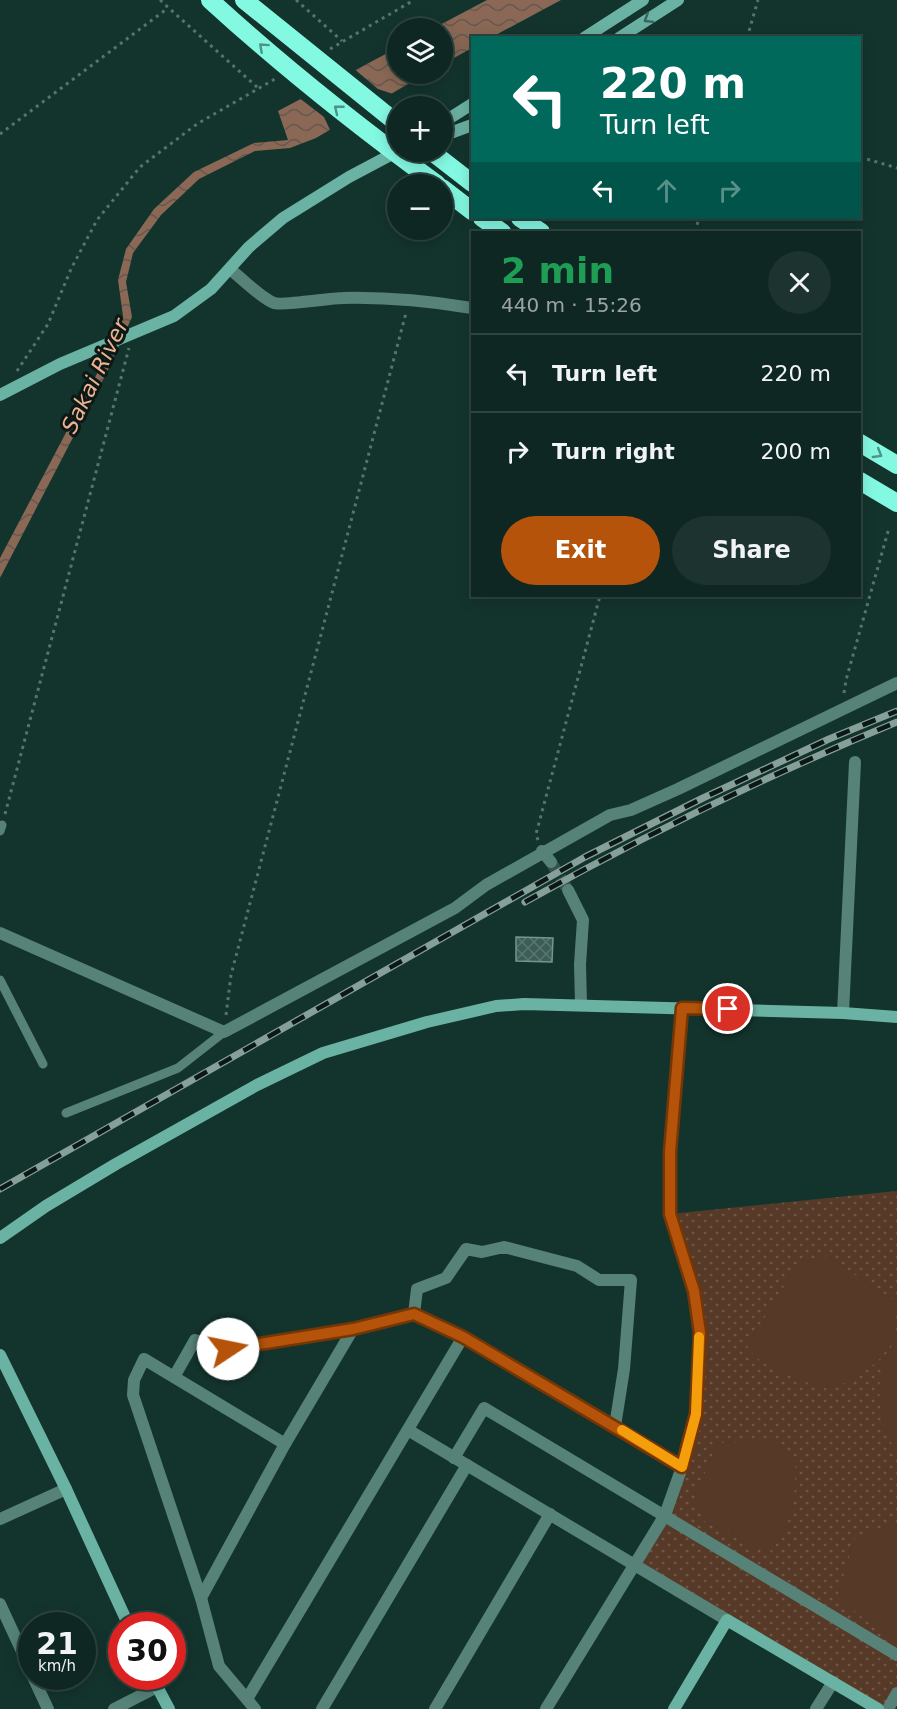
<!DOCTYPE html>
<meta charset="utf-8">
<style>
body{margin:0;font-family:"DejaVu Sans",sans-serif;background:#1c332f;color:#f1f3f6;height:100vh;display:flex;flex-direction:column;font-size:22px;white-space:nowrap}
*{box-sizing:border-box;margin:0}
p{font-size:20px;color:#9ba5a5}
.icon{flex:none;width:33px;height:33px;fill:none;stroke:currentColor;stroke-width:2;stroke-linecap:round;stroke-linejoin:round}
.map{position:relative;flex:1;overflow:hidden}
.side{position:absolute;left:471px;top:231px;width:390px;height:366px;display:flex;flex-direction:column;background:#0e2722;border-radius:0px;box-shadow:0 3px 15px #0003,0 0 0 2px #2e4440}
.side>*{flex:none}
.banner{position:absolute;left:471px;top:36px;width:390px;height:183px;border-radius:0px;box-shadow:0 3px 15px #0003,0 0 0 2px #2e4440;background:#00695c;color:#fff;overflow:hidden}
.controls{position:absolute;left:387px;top:18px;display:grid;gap:12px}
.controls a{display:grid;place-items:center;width:66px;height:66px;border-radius:50%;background:#0e2722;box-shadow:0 3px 15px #0003,0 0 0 2px #2e4440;font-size:30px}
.speed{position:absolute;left:18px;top:1612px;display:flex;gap:12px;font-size:30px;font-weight:700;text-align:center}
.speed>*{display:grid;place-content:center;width:78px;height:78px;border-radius:50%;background:#0e2722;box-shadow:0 3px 15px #0003,0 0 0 2px #2e4440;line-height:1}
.speed small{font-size:15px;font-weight:400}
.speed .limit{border:9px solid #d22;background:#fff;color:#111}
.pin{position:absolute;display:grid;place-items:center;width:51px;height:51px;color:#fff;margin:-26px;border:3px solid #fff;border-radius:50%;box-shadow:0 2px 6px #0007}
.me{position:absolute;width:66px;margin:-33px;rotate:79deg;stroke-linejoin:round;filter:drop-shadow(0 0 4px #0008)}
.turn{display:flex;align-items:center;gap:21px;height:126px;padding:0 30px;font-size:27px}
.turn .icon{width:78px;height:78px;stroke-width:2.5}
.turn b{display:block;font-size:42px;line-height:51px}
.lanes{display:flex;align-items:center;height:57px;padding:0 30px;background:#0003;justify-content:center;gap:30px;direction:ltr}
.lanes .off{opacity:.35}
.round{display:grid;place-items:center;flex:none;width:63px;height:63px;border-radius:32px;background:#1c332f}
.overview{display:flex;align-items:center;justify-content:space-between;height:102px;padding:0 30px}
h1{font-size:36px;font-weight:600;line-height:45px;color:#1e9e55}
.cta{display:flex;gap:12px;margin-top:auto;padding:12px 30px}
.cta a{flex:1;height:69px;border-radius:36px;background:#b45309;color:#fff;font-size:24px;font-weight:600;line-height:69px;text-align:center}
.cta a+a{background:#1c332f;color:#f1f3f6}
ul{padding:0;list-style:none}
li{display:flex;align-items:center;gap:18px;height:78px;padding:0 30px;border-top:2px solid #2e4440}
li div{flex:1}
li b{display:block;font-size:22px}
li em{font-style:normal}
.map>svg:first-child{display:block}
.green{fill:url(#green-dots)}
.pitch{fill:#573928}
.water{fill:url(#water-waves)}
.pier{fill:#13342d}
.building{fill:url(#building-cross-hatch);stroke:#73958e;stroke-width:1.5}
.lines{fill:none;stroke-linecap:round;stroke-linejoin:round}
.street-tunnel{stroke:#33524b;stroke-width:12;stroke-dasharray:12 6;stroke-linecap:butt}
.path{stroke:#57736d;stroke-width:3;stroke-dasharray:3 4.5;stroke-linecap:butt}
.lane{stroke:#568278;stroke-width:9}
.street{stroke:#568278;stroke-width:12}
.secondary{stroke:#6ab2a3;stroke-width:12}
.highway{stroke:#84f9e2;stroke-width:18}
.rail-casing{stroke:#869f99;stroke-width:7}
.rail{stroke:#0b1815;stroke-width:4.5;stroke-dasharray:14;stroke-linecap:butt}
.oneway{stroke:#3a655c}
.oneway2{stroke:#4e9486}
.route-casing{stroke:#753606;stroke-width:15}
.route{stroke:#b45309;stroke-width:10}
.slow{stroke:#f59e0b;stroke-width:10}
.labels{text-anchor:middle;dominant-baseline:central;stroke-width:6;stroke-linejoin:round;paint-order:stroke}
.water-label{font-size:22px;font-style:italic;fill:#edb291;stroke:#0b1815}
</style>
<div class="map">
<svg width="897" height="1709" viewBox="0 0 897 1709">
<defs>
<pattern id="green-dots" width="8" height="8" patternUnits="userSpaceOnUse" patternTransform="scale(1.5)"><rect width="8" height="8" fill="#573928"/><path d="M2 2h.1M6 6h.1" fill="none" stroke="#6f5648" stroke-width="1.8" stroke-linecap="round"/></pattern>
<pattern id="water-waves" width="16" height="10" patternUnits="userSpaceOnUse" patternTransform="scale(1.5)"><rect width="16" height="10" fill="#8a6855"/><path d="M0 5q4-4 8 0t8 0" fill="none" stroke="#64584f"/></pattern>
<pattern id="building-cross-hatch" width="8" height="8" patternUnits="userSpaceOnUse" patternTransform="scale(1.5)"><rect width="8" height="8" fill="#3c5d56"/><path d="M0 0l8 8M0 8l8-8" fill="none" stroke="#58756f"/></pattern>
</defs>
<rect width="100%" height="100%" fill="#13342d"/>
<path class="green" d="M897,1191V1693L888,1709L634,1564L665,1515L696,1414L700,1333L670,1214Z"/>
<g class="pitch">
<path d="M826,1256L897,1302C897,1356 875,1368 830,1390C807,1382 759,1369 747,1346L799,1262Z"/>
<path d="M897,1335V1451C879,1430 875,1387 884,1361C888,1352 893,1344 897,1335Z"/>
<path d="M743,1442H772L795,1464C797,1498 791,1528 768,1554L704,1521L695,1497L717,1443Z"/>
<path d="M887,1525L897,1526V1643L895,1644L837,1597L855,1537Z"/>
</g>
<g class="water">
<path d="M487,0H561L492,37L472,38V48L443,64L442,28H434Z"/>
<path d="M397,48L398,74H425L316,138L290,148L255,151L199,179L161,215L133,253L126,282L132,317L107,372L0,578V558L100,368L123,316L118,280L126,249L154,209L194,172L254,143L288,140L278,111Z"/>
</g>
<path class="pier" d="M353,68L378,89L393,94L331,132L324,117L298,97Z"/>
<path class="building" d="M516,937L553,938L552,962L516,961Z"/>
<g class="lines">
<path class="street-tunnel" d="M551,862L568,890"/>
<g class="path">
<path d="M160,0L258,88"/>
<path d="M296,0L342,41"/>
<path d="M747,38L758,0"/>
<path d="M330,49L414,0"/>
<path d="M0,134L168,8"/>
<path d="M860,157L897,168"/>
<path d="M695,232L699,218"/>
<path d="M17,371L48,324L71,269L97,220L140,167L197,124L275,79"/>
<path d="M844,693L846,680L889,528"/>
<path d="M5,814L129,348"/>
<path d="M538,840L536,834L600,596"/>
<path d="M226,1015L231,975L406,313"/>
</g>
<g class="lane">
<path d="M0,831L2,825"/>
<path d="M0,980L43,1064"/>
<path d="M66,1113L178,1068L224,1032"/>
</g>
<g class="street">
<path d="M230,269C240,277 262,299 274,303C283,306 329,298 343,298C387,297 429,301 472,308"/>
<path d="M542,851L551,862"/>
<path d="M568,890L583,920L580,964L581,1004"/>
<path d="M0,933L224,1032L455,908L486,885L610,815L631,810L678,789L897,683"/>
<path d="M843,1013L855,762"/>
<path d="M414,1314L417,1289L446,1278L466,1249L482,1252L504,1247L577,1266L599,1280H631L624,1369L615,1426"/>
<path d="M174,1377L195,1340L228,1349L353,1329"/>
<path d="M408,1430L727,1620"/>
<path d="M454,1458L484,1408L897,1655"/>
<path d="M0,1519L66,1489"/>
<path d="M201,1598L285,1444L353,1329L414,1314L463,1337L682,1467"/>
<path d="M0,1604L32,1673"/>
<path d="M33,1677L48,1709"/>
<path d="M247,1699L463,1337"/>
<path d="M114,1709L157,1687"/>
<path d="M255,1709L219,1666L201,1598L133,1395L134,1380L144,1359L285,1444"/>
<path d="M322,1709L467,1465"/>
<path d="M435,1709L550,1514"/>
<path d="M546,1709L665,1515L682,1467L696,1414L700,1333L695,1291L670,1214V1152L682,1008"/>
<path d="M816,1709L833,1682"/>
<path d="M888,1709L897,1693"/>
</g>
<g class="secondary">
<path d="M584,38L643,0"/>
<path d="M619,38L678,0"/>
<path d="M442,123L472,104"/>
<path d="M442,136L472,125"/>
<path d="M0,395L60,364L174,316L211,289L249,247L283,218L349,177L398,151"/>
<path d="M0,1238L46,1206L116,1164L257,1085L323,1053L427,1022L496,1006L524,1004L843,1013L897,1017"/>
<path d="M0,1355L66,1489L129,1626"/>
<path d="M152,1677L169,1709"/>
<path d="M674,1709L727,1620L878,1709"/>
</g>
<g class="highway">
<path d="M210,0C282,66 359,127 437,184"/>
<path d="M244,0L398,124"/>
<path d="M432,152L472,183"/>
<path d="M442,188L472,211"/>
<path d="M482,218L502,232"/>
<path d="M520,218L541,232"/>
<path d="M860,443L897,465"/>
<path d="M860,481L897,503"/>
</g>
<g class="rail-casing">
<g id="rail">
<path d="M525,902C645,835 770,774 897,722"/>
<path d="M0,1189L585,857L703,798L829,739L897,711"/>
</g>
</g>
<use href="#rail" class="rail"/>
</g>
<defs><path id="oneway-chevron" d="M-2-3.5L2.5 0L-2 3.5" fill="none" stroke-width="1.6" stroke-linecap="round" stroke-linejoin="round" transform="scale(1.5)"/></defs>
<use class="oneway" href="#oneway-chevron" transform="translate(648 19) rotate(148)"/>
<g class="oneway2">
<use href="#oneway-chevron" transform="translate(263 47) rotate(-138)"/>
<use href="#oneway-chevron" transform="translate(338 109) rotate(-141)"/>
<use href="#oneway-chevron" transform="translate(878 454) rotate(31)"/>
</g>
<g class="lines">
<g class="route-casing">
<path id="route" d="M228,1349L353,1329L414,1314L463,1337L682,1467L696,1414L700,1333L694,1291L670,1214V1152L682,1008L728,1009"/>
</g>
<use href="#route" class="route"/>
<path class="slow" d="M622,1430L682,1467L696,1414L699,1337"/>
</g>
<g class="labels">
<g class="water-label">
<text transform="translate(95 376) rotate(-64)">Sakai River</text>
</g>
</g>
</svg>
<div class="controls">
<a><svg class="icon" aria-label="layers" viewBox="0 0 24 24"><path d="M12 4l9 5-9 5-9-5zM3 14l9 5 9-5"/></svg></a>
<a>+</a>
<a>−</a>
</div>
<div class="speed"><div>21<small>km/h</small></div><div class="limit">30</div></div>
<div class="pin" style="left:728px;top:1009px;background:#d93025"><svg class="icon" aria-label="arrive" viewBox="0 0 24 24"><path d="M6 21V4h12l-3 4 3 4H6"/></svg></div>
<svg class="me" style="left:228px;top:1349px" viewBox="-20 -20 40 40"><circle r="19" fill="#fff"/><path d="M0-13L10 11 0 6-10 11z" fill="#b45309"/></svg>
<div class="banner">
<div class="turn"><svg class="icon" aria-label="left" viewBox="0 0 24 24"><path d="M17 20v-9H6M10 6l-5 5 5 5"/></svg><div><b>220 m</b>Turn left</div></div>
<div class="lanes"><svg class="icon" aria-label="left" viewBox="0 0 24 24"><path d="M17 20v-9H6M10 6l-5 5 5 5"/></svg><svg class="icon off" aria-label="ahead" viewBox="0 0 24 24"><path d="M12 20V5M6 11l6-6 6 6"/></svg><svg class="icon off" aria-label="right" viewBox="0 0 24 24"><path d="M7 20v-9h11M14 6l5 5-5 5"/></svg></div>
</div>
<section class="side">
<div class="overview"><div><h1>2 min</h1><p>440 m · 15:26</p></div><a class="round"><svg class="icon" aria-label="close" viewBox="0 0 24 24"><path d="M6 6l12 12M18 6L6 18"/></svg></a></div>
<ul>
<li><svg class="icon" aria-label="left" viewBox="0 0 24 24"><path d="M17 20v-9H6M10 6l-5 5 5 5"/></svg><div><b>Turn left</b></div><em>220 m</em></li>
<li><svg class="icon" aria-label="right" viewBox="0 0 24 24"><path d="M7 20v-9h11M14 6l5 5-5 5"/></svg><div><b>Turn right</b></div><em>200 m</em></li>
</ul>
<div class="cta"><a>Exit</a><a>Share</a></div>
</section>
</div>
